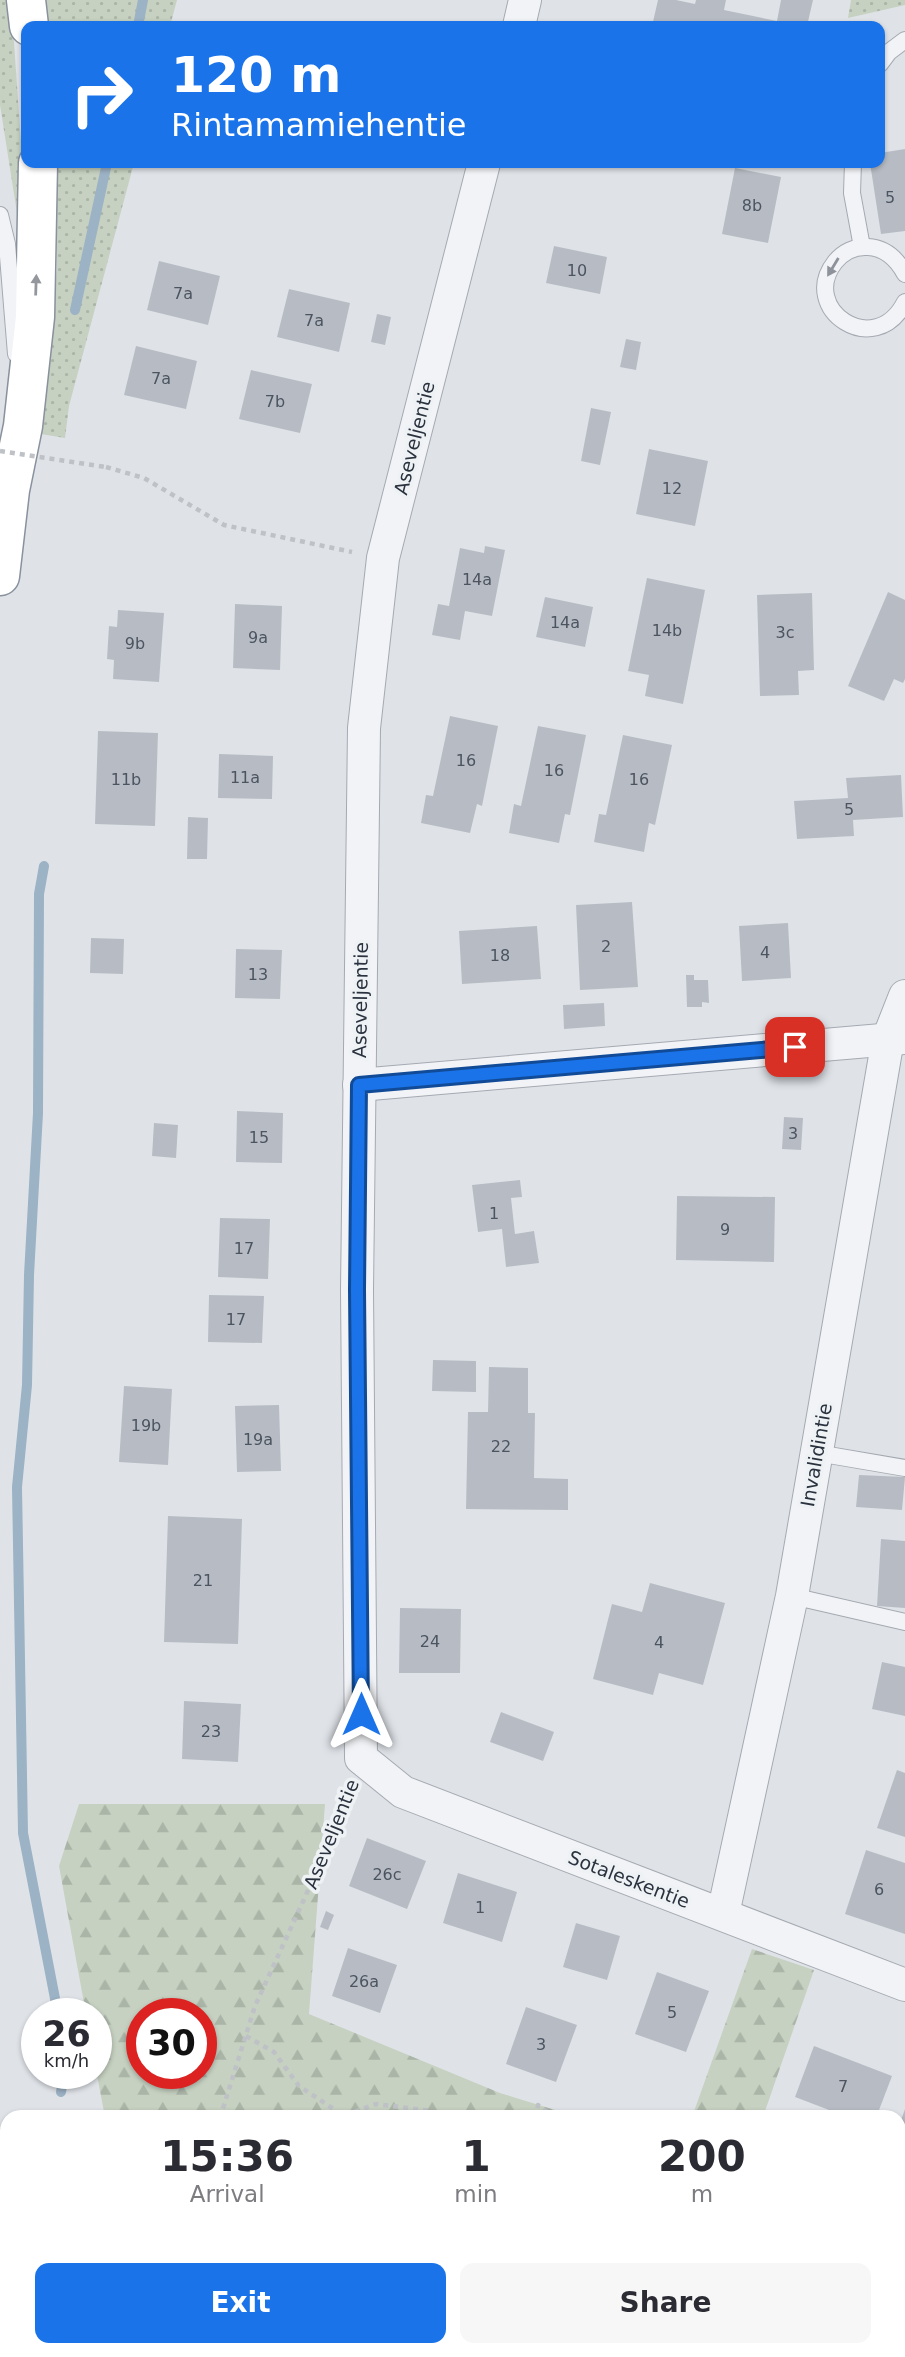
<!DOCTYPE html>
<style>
body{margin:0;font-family:"DejaVu Sans",sans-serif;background:#f7f7f7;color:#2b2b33;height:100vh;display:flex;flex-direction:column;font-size:26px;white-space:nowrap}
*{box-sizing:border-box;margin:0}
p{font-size:23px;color:#7c7c81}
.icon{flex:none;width:38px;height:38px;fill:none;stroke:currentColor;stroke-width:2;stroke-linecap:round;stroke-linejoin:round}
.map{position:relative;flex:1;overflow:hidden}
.drawer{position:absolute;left:0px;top:2110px;width:906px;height:247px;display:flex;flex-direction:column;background:#fff;border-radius:21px 21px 0 0;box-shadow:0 2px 5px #0004}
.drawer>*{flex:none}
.top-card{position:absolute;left:21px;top:21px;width:864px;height:147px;border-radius:14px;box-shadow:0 2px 5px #0004;background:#1a73e8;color:#fff;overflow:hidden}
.speed{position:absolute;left:21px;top:1998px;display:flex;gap:14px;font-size:35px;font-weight:700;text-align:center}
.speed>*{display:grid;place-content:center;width:91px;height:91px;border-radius:50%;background:#fff;box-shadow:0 2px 5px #0004;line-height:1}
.speed small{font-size:18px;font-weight:400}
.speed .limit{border:10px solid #d22;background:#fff;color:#111}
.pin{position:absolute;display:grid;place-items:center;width:60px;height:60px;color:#fff;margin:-30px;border-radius:14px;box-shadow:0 4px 10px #0006}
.me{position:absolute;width:77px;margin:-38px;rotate:0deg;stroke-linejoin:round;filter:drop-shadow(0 0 5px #0008)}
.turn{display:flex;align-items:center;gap:24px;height:147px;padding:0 35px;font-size:32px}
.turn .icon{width:91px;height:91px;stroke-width:2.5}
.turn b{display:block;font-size:49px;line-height:60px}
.eta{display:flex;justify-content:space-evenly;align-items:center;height:119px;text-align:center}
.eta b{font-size:42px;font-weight:800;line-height:49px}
.action{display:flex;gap:14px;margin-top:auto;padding:14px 35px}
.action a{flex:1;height:80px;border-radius:14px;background:#1a73e8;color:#fff;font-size:28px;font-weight:800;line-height:80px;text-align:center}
.action a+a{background:#f7f7f7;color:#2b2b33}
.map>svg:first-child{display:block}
.grass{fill:url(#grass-dots)}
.forest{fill:url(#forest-firs);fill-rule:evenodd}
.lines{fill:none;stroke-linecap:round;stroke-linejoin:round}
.stream{stroke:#9cb2c5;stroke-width:10}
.building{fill:#b7bcc4}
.lane-casing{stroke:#a5aab2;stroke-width:18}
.street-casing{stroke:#a5aab2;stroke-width:34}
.highway-casing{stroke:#88919d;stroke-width:41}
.path{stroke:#bec1c6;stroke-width:4.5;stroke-dasharray:5 5;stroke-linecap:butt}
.lane{stroke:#f2f3f6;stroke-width:16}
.street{stroke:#f2f3f6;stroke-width:32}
.highway{stroke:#fff;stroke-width:38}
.path-bridge{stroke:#bec1c6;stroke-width:4.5;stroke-dasharray:5 5;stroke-linecap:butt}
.oneway{fill:#8e929a}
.oneway2{fill:#94989e}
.route-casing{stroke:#114b97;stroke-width:18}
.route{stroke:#1a73e8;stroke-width:12}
.labels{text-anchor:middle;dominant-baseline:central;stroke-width:7;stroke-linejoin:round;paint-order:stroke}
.number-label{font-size:16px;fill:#4c5460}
.street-label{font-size:19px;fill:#29323e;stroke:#eff2f5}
</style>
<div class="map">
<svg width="905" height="2357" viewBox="0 0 905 2357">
<defs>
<pattern id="grass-dots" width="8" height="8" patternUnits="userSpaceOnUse" patternTransform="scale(1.75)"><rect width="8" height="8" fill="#c6d1c1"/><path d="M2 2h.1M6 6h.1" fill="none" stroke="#aab4a7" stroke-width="1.8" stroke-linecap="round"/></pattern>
<pattern id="forest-firs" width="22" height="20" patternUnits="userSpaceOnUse" patternTransform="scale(1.75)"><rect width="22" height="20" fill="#c6d1c1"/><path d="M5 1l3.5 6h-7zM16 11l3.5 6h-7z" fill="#aab4a7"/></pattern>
</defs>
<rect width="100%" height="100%" fill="#dfe3e8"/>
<g class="grass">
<path d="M0,0H11L26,213H17L0,105Z"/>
<path d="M43,0H177L170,26H46Z"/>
<path d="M851,0H905V5L848,18Z"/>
<path d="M55,163H134L69,406L65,438L41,434L57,269Z"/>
</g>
<g class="forest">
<path d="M79,1804H325L309,2014L500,2093L578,2117H105L96,2070V2014H86L59,1866ZM142,2014H201V2074H142Z"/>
<path d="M752,1949L814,1970L763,2117H692Z"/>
<path d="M900,2243L905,2245V2357H143L142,2350H900Z"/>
</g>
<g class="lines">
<g class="stream">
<path d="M138,26L143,0"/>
<path d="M75,310L107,163"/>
<path d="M44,866L39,894L38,1113L29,1275L27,1385L17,1487L23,1833L58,2014"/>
<path d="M61,2092L64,2074"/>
</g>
</g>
<g class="building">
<path d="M658,0H676L695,4L696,0H726L724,10L777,21L781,0H813L807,26H652Z"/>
<path d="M905,149V231L881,234L870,163H880V153Z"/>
<path d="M735,168L781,177L768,243L722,234Z"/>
<path d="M554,246L607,257L600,294L546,283Z"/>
<path d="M159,261L220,276L208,325L147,310Z"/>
<path d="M289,289L350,303L339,352L277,337Z"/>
<path d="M377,314L391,317L385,345L371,342Z"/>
<path d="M626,339L641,342L636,370L620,367Z"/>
<path d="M136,346L197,361L186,409L124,395Z"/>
<path d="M251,370L312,384L300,433L239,419Z"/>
<path d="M591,408L611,412L600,465L581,461Z"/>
<path d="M649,449L708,461L695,526L636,514Z"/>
<path d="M485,546L505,550L492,616L465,611L460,640L432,635L438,604L449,606L460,548L484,553Z"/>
<path d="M647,578L705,590L683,704L645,696L649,675L628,671Z"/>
<path d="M888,592L905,600V679L903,683L894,679L884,701L848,686Z"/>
<path d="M812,593L814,670L798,671L799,695L760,696L757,595Z"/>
<path d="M545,597L593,607L585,647L536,637Z"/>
<path d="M235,604L282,606L280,670L233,668Z"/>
<path d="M118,610L164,613L159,682L113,679L114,660L107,659L109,626L117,627Z"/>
<path d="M450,716L498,726L482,806L477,804L470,833L421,823L426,795L433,796Z"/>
<path d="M538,726L586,735L570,815L565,814L559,843L509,833L514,804L521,806Z"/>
<path d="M98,731L158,733L155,826L95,824Z"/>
<path d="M623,735L672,745L655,825L649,823L644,852L594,842L599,814L606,815Z"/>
<path d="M219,754L273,756L272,799L218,798Z"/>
<path d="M901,775L903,817L853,820L854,836L797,839L794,801L848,798L846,778Z"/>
<path d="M188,817L208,818L207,859H187Z"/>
<path d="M632,902L638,987L580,990L576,905Z"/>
<path d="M788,923L791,978L742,981L739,926Z"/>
<path d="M537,926L541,979L462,984L459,931Z"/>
<path d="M91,938L124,939L123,974L90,973Z"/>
<path d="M236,949L282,950L280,999L235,998Z"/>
<path d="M686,975H694V980H708L709,1003L702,1002V1007H687Z"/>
<path d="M604,1003L605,1026L564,1029L563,1005Z"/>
<path d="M237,1111L283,1113L282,1163L236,1162Z"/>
<path d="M784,1117L803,1118L801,1150L782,1149Z"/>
<path d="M154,1123L178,1125L176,1158L152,1156Z"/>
<path d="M520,1180L522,1197L511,1198L515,1234L534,1231L539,1263L506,1267L502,1229L478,1232L472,1185Z"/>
<path d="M677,1196L775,1197L774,1262L676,1260Z"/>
<path d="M220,1218L270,1219L268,1279L218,1277Z"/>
<path d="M209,1295L264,1296L262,1343L208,1342Z"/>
<path d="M433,1360L476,1361V1392L432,1391Z"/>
<path d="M489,1367L528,1368V1413H535L534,1478L568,1479V1510L466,1509L468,1412H488Z"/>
<path d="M124,1386L172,1389L168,1465L119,1462Z"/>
<path d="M279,1405L281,1471L237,1472L235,1406Z"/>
<path d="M859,1475L905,1477L902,1510L856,1507Z"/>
<path d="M168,1516L242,1519L238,1644L164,1642Z"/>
<path d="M881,1539L905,1541V1608L877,1606Z"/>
<path d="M650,1583L725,1603L703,1685L659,1673L653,1695L593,1679L612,1604L642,1612Z"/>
<path d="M400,1608L461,1609L460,1673H399Z"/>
<path d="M882,1662L905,1667V1716L872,1709Z"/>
<path d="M184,1701L241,1704L238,1762L182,1759Z"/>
<path d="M501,1712L554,1732L543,1761L490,1742Z"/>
<path d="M897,1770L905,1773V1837L877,1828Z"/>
<path d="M367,1838L426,1861L407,1909L349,1886Z"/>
<path d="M866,1850L905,1863V1934L845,1914Z"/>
<path d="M458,1873L517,1892L502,1942L443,1923Z"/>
<path d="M326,1911L334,1915L328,1930L320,1927Z"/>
<path d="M576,1923L620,1936L607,1980L563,1967Z"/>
<path d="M348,1948L397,1965L380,2013L332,1996Z"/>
<path d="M657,1972L709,1991L686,2052L635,2034Z"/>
<path d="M526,2007L577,2025L556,2082L506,2064Z"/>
<path d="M814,2046L892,2076L876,2118H850L795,2097Z"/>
<path d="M905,2109V2138L900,2136V2123Z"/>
</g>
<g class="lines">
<g class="lane-casing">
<g id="lane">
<path d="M880,64L889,52L905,40"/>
<path d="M853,163L852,193L862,247"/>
<path d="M0,215L7,244L16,354"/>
<path d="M905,274C897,259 886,248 868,247C855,246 843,252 835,262C798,309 875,361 905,302"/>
<path d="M817,1453L905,1468"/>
<path d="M792,1596L905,1622"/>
</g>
</g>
<g class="street-casing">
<g id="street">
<path d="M519,26L525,0"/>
<path d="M484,163L383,558L364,728L357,1290L361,1758L403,1792L905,1985"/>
<path d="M359,1085L905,1038"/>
<path d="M723,1914L792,1596L888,1039L905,996"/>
</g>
</g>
<g class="highway-casing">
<g id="highway">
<path d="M26,0L29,26"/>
<path d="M0,576L10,490L23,426L35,317L38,163"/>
</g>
</g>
<g class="path">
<path d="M106,467L144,478L224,525L352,552"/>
<path d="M246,2036L274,2052L299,2086L344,2116L376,2104L432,2111L438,2118"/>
<path d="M220,2118L255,2006L306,1895L348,1790"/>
<path d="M536,2118L538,2105L555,2118"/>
<path d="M900,2338L905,2337"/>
<path d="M310,2350L316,2357"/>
<path d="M392,2350L402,2357"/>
<path d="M536,2350L537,2357"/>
<path d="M576,2350L635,2357"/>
<path d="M677,2350L680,2357"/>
<path d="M864,2350L866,2357"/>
<path d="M114,2357L115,2350"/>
<path d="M430,2357L441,2350"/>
<path d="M561,2357L571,2350"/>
<path d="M738,2357L750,2353L767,2357"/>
<path d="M801,2357L835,2350"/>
</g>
<use href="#lane" class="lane"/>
<use href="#street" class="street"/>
<use href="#highway" class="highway"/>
<path class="path-bridge" d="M0,451L106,467"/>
</g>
<defs><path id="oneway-solid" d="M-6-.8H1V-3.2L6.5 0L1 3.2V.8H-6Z" transform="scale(1.75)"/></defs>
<use class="oneway" href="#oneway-solid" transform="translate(833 267) rotate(121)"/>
<use class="oneway2" href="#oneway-solid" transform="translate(36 285) rotate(-88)"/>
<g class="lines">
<g class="route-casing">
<path id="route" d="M361,1714L357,1290L359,1085L795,1047"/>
</g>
<use href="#route" class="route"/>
</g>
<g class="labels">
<g class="number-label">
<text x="890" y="197">5</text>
<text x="752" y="205">8b</text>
<text x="577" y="270">10</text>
<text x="183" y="293">7a</text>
<text x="314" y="320">7a</text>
<text x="161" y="378">7a</text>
<text x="275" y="401">7b</text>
<text x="672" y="488">12</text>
<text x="477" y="579">14a</text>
<text x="565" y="622">14a</text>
<text x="667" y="630">14b</text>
<text x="785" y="632">3c</text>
<text x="258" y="637">9a</text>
<text x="135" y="643">9b</text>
<text x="466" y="760">16</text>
<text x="554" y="770">16</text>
<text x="245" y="777">11a</text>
<text x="126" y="779">11b</text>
<text x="639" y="779">16</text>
<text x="849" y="809">5</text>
<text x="606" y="946">2</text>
<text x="765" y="952">4</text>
<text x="500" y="955">18</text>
<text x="258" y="974">13</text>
<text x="793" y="1133">3</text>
<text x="259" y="1137">15</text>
<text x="494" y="1213">1</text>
<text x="725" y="1229">9</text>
<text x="244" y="1248">17</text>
<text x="236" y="1319">17</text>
<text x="146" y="1425">19b</text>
<text x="258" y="1439">19a</text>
<text x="501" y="1446">22</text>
<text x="203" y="1580">21</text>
<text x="430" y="1641">24</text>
<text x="659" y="1642">4</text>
<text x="211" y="1731">23</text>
<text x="387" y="1874">26c</text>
<text x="879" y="1889">6</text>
<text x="480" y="1907">1</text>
<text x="364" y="1981">26a</text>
<text x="672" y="2012">5</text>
<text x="541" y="2044">3</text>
<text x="843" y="2086">7</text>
</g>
<g class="street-label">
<text transform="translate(414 438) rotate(-76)">Aseveljentie</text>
<text transform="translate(360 1000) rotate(-89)">Aseveljentie</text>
<text transform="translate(816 1455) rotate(-80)">Invalidintie</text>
<text transform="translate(331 1834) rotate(-68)">Aseveljentie</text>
<text transform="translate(629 1879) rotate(21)">Sotaleskentie</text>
</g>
</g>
</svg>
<div class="speed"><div>26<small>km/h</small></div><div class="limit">30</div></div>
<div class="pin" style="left:795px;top:1047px;background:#d93025"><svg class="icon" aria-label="arrive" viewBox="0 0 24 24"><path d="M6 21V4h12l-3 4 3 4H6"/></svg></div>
<svg class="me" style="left:361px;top:1714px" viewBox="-20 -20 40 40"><path d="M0-17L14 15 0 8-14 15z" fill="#1a73e8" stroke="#fff" stroke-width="4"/></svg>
<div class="top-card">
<div class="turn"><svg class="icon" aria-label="right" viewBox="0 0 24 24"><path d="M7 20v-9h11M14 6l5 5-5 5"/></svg><div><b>120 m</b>Rintamamiehentie</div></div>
</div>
<section class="drawer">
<div class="eta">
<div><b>15:36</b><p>Arrival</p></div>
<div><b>1</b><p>min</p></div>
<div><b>200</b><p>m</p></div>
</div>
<div class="action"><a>Exit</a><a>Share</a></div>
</section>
</div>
